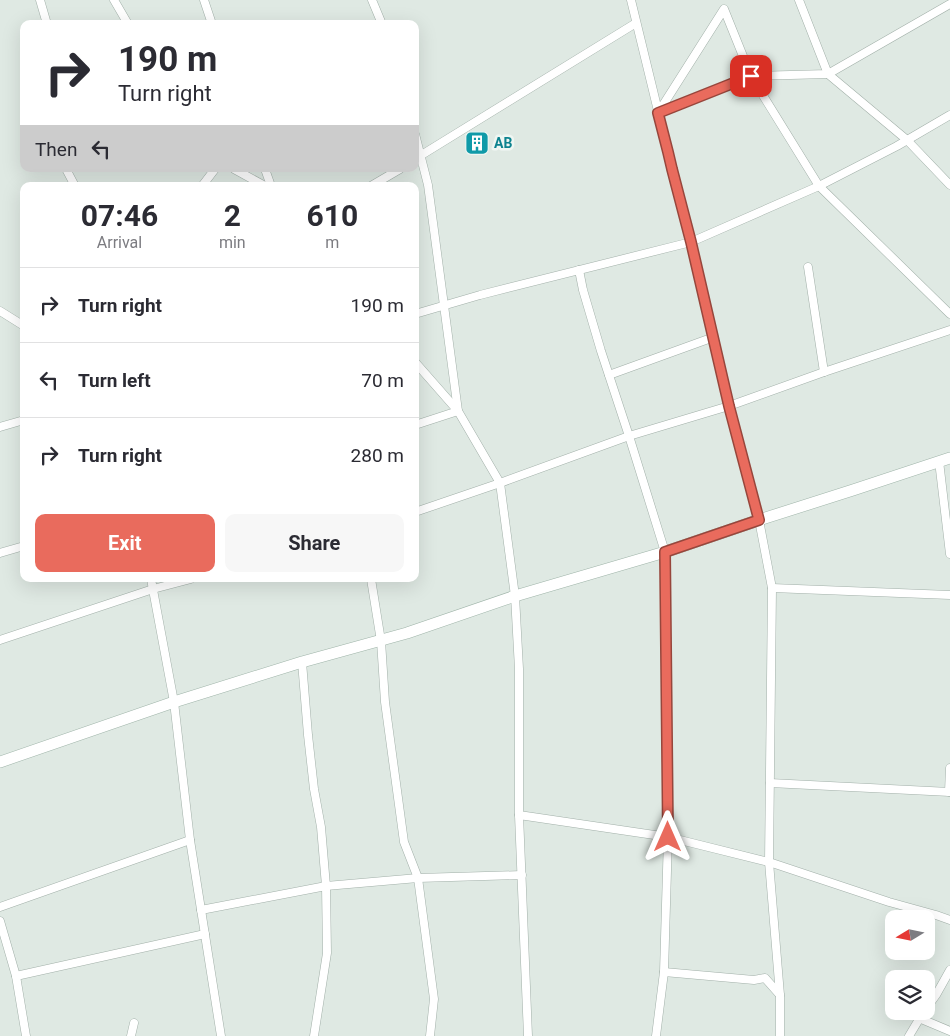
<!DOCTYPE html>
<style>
body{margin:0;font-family:Roboto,sans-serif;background:#f7f7f7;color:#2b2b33;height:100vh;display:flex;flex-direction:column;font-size:19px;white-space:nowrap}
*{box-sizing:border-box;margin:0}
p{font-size:16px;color:#7c7c81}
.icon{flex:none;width:28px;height:28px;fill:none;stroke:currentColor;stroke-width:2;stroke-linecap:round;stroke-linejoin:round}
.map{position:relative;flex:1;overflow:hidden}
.panel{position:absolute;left:20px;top:182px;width:399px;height:400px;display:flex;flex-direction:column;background:#fff;border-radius:10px;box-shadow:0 5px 20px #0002}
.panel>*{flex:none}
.banner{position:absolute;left:20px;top:20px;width:399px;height:152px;border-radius:10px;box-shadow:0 5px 20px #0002;background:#fff;color:#2b2b33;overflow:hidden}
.needle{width:32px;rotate:260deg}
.buttons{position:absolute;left:885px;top:910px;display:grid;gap:10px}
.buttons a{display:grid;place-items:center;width:50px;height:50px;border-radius:10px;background:#fff;box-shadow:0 5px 20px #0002;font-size:25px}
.pin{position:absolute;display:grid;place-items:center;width:42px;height:42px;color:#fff;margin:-21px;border-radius:10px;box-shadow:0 2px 8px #0006}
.me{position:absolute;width:55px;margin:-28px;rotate:0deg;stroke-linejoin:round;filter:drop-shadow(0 0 4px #0008)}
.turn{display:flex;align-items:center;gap:18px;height:105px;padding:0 15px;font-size:22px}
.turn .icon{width:65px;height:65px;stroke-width:2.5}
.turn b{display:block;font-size:35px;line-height:42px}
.then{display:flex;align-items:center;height:48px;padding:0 15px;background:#0003;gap:10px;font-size:19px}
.eta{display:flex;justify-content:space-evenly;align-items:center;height:85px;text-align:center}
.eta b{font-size:30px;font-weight:700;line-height:35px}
.action{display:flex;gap:10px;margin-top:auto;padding:10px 15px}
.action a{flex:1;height:58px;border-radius:10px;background:#e96b5d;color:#fff;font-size:20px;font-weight:700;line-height:58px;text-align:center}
.action a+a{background:#f7f7f7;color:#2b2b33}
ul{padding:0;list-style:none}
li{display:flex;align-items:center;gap:15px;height:75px;padding:0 15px;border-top:1px solid #e1e1e2}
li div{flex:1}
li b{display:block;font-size:19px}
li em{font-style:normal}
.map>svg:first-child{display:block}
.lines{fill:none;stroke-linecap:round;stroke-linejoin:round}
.street-casing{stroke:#a2b0a9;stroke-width:9}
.secondary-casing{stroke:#9fb4a9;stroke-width:12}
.street{stroke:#fff;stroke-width:8}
.secondary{stroke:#fff;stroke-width:11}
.route-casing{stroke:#97463c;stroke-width:12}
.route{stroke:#e96b5d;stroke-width:9}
.labels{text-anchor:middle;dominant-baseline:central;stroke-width:5;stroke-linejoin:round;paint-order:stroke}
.culture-label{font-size:14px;font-weight:bold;fill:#0d838f;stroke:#eff6f2;text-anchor:start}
</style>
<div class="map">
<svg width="950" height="1036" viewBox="0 0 950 1036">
<rect width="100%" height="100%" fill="#dfe9e3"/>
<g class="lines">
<g class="street-casing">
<g id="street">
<path d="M40,0L47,24"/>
<path d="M114,0L128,24"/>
<path d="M204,0L212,24"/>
<path d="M372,0L382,24"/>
<path d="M631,0L668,152L671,169L691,242L708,312L729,406L759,520L772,588L769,862L780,995V1036"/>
<path d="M799,0L828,74L907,140L950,185"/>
<path d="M658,113L724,9L751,76L819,186L950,314"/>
<path d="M658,113L751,76L828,74L950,4"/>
<path d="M415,134L428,185L458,411L415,425"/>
<path d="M415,159L636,23"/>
<path d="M66,169L75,186"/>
<path d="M234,169L265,186"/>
<path d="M265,169L271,186"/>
<path d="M202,186L215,169"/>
<path d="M371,186L400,169"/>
<path d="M808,267L824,372"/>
<path d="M579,270L583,290L601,351L629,436L665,552L668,837L664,972L656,1036"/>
<path d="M0,311L24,326"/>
<path d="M415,314L480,295L691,242L819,186L897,146L950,115"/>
<path d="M415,362L458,411L500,483L515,596L519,669V815L528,1036"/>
<path d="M609,375L714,337"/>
<path d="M0,427L24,420"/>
<path d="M939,461L950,554"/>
<path d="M415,512L500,483L629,436L729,406L824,372L950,330"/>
<path d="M0,553L24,546"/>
<path d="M151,579L174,702L190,840L221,1036"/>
<path d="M371,579L381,641L385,702L404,842L418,878L434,999L430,1036"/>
<path d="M772,588L950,595"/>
<path d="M0,640L153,589L191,579"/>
<path d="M302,662L308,735L314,789L321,827L326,886L327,953L314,1036"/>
<path d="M770,783L950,792"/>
<path d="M949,792L950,768"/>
<path d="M519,815L668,837L769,862L889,902L936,915L950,920"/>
<path d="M0,907L190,840"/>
<path d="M201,910L326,886L418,878L522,875"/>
<path d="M0,921L16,976L26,1036"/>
<path d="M664,972L754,980L765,978L780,995"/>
<path d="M16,976L205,934"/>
<path d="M926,1009L936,995L950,970"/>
<path d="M919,1018L950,1031"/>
<path d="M131,1036L134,1023"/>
<path d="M909,1036L924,1011"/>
</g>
</g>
<g class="secondary-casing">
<path id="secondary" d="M0,762L174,702L302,662L407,633L515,596L665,552L759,520L853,490L950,458"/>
</g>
<use href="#street" class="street"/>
<use href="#secondary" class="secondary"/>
</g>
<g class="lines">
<g class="route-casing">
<path id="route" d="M668,837L665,552L759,520L729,406L691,242L672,169L668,152L658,113L751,76"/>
</g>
<use href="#route" class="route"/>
</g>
<defs>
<g id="building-square" transform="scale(1.25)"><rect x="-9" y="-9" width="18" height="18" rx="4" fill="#0f9aa8" stroke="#eff6f2"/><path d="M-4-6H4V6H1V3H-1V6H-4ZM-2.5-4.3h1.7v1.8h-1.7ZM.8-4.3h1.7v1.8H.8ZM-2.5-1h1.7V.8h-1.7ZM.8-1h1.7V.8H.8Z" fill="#fff"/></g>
</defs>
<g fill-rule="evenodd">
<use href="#building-square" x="477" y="143"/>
</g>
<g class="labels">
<g class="culture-label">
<text x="494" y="143">AB</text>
</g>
</g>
</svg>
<div class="buttons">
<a><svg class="needle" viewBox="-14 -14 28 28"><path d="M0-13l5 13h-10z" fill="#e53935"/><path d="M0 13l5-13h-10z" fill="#7c7c81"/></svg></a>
<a><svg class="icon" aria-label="layers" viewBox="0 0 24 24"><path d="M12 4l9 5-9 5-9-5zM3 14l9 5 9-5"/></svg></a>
</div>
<div class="pin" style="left:751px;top:76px;background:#d93025"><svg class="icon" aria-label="arrive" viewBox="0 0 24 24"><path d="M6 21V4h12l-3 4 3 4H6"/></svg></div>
<svg class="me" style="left:668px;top:837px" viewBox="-20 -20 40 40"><path d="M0-17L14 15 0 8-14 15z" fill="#e96b5d" stroke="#fff" stroke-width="4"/></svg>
<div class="banner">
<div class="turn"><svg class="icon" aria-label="right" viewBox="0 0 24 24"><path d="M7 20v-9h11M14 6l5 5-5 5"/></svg><div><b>190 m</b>Turn right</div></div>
<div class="then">Then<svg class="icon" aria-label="left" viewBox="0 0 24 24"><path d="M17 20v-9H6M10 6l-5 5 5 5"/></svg></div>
</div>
<section class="panel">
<div class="eta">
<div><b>07:46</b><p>Arrival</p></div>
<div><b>2</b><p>min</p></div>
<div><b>610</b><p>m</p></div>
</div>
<ul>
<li><svg class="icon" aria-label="right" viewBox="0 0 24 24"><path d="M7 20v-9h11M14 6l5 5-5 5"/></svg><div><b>Turn right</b></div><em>190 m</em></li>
<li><svg class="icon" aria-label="left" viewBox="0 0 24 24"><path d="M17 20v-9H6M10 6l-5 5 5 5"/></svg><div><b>Turn left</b></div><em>70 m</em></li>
<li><svg class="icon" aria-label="right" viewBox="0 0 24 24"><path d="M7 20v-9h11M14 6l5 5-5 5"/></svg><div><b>Turn right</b></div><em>280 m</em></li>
</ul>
<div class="action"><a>Exit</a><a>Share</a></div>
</section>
</div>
